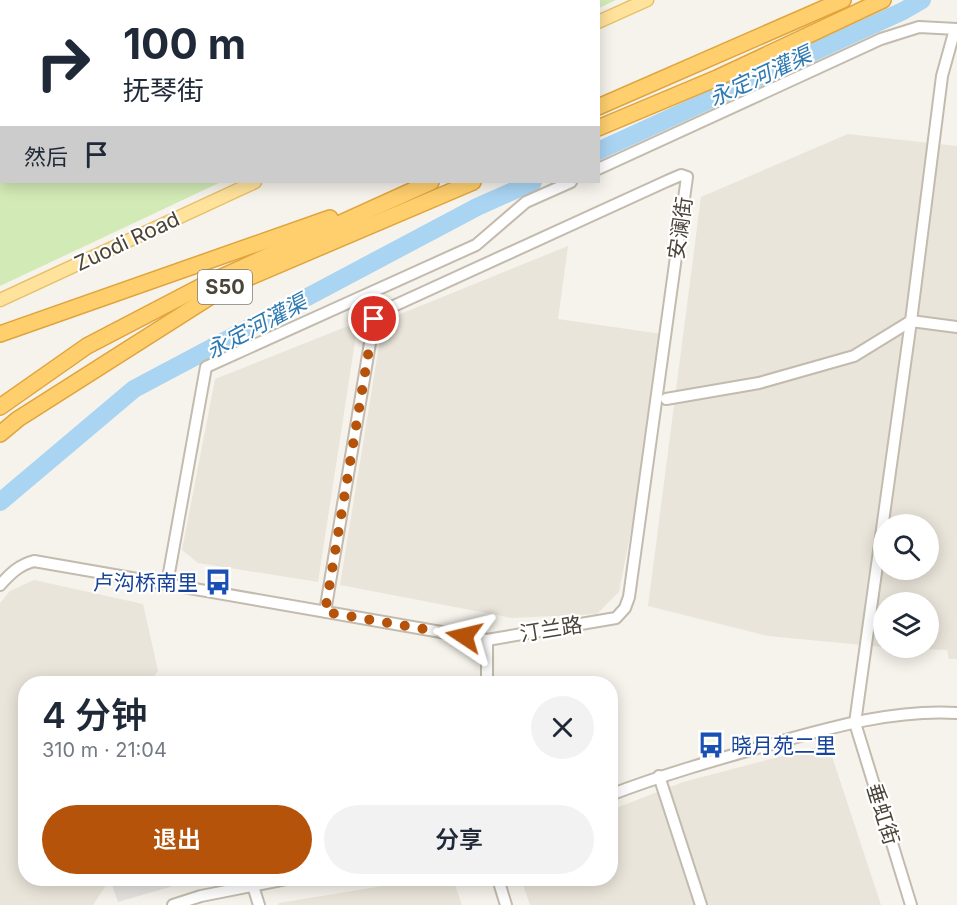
<!DOCTYPE html>
<html lang="zh">
<meta charset="utf-8">
<style>
body{margin:0;font-family:Inter,"Noto Sans SC",sans-serif;background:#f2f2f3;color:#1f2937;height:100vh;display:flex;flex-direction:column;font-size:22px;white-space:nowrap}
*{box-sizing:border-box;margin:0}
p{font-size:20px;color:#747a83}
.icon{flex:none;width:33px;height:33px;fill:none;stroke:currentColor;stroke-width:2;stroke-linecap:round;stroke-linejoin:round}
.map{position:relative;flex:1;overflow:hidden}
.drawer{position:absolute;left:18px;top:676px;width:600px;height:210px;display:flex;flex-direction:column;background:#fff;border-radius:24px;box-shadow:0 3px 15px #0003}
.drawer>*{flex:none}
.hud{position:absolute;left:0px;top:0px;width:600px;height:183px;box-shadow:0 3px 15px #0003;background:#fff;color:#1f2937;overflow:hidden}
.buttons{position:absolute;left:873px;top:514px;display:grid;gap:12px}
.buttons a{display:grid;place-items:center;width:66px;height:66px;border-radius:50%;background:#fff;box-shadow:0 3px 15px #0003;font-size:30px}
.pin{position:absolute;display:grid;place-items:center;width:51px;height:51px;color:#fff;margin:-26px;border:3px solid #fff;border-radius:50%;box-shadow:0 2px 6px #0007}
.me{position:absolute;width:66px;margin:-33px;rotate:280deg;stroke-linejoin:round;filter:drop-shadow(0 0 4px #0008)}
.turn{display:flex;align-items:center;gap:21px;height:126px;padding:0 24px;font-size:27px}
.turn .icon{width:78px;height:78px;stroke-width:2.5}
.turn b{display:block;font-size:42px;line-height:51px}
.then{display:flex;align-items:center;height:57px;padding:0 24px;background:#0003;gap:12px;font-size:22px}
.round{display:grid;place-items:center;flex:none;width:63px;height:63px;border-radius:32px;background:#f2f2f3}
.headline{display:flex;align-items:center;justify-content:space-between;height:102px;padding:0 24px}
h1{font-size:36px;font-weight:600;line-height:45px}
.action{display:flex;gap:12px;margin-top:auto;padding:12px 24px}
.action a{flex:1;height:69px;border-radius:36px;background:#b45309;color:#fff;font-size:24px;font-weight:600;line-height:69px;text-align:center}
.action a+a{background:#f2f2f3;color:#1f2937}
.map>svg:first-child{display:block}
.residential{fill:#eae5da;fill-rule:evenodd}
.green{fill:#d2eab5}
.parking{fill:#e5e3e0}
.lines{fill:none;stroke-linecap:round;stroke-linejoin:round}
.river{stroke:#a9d4f2;stroke-width:18}
.minor-casing{stroke:#c2bbae;stroke-width:14}
.major-casing{stroke:#e6c16a;stroke-width:15}
.highway-casing{stroke:#e0a43c;stroke-width:18}
.minor{stroke:#fff;stroke-width:10}
.major{stroke:#ffe39c;stroke-width:12}
.highway{stroke:#ffcf6e;stroke-width:15}
.route{stroke:#b45309;stroke-width:10;stroke-dasharray:0 18}
.labels{text-anchor:middle;dominant-baseline:central;stroke-width:4.5;stroke-linejoin:round;paint-order:stroke}
.shield{fill:#fff;stroke:#817c74;stroke-width:1.5}
.shield-label{font-size:20px;font-weight:bold;fill:#4b4439}
.street-label{font-size:21px;fill:#4b4439;stroke:#fff}
.transit-label{font-size:21px;fill:#164399;stroke:#fff;text-anchor:end}
.water-label{font-size:22px;font-style:italic;fill:#2e7ab2;stroke:#fff}
</style>
<div class="map">
<svg width="957" height="905" viewBox="0 0 957 905">
<rect width="100%" height="100%" fill="#f6f3ec"/>
<g class="residential">
<path d="M848,134L957,146V659H949L947,650L900,648H928V603H884L883,647L768,636L648,606L701,197ZM884,525H928V570H884Z"/>
<path d="M568,246L558,319L669,335L619,592L597,614L512,618L340,585L383,321Z"/>
<path d="M358,322L318,582L198,563L182,550L215,379Z"/>
<path d="M34,580L143,604L158,671L148,684H26V879H110L93,905H0V603L10,591Z"/>
<path d="M828,744L881,905H530L521,879H610L611,810L683,782Z"/>
<path d="M425,879H453L462,905H278L279,903Z"/>
</g>
<path class="green" d="M0,0H616L599,8L598,2H2V182H221L0,286Z"/>
<path class="parking" d="M110,879H197L118,902Z"/>
<g class="lines">
<g class="river">
<path d="M598,151L903,11L922,0"/>
<path d="M0,502L134,389L477,207L533,182"/>
</g>
<g class="minor-casing">
<g id="minor">
<path d="M598,169L881,39L919,27L957,29"/>
<path d="M666,399L759,383L854,356L911,321L957,327"/>
<path d="M167,584L206,367L476,245L526,202L571,182"/>
<path d="M0,585C11,573 19,565 34,561L487,640L616,618L625,608L629,597L687,177L681,175L667,181L387,309L374,319L325,612"/>
<path d="M487,640V684"/>
<path d="M659,776L701,905"/>
<path d="M610,795C662,775 715,760 768,745C829,728 893,709 957,713"/>
<path d="M498,879L506,905"/>
<path d="M253,886L259,905"/>
<path d="M173,905L201,896L287,879"/>
<path d="M911,905L855,723L911,321L942,76L955,29"/>
</g>
</g>
<g class="major-casing">
<g id="major">
<path d="M598,22L647,0"/>
<path d="M0,300L255,182"/>
</g>
</g>
<g class="highway-casing">
<g id="highway">
<path d="M598,107L843,0"/>
<path d="M598,128L717,78L883,0"/>
<path d="M0,334L330,218"/>
<path d="M0,407L87,346L204,285L431,182"/>
<path d="M0,434L18,419L224,288L473,182"/>
</g>
</g>
<use href="#minor" class="minor"/>
<use href="#major" class="major"/>
<use href="#highway" class="highway"/>
</g>
<g class="lines">
<path class="route" d="M374,319L325,612L464,636"/>
</g>
<defs>
<g id="bus-bare" transform="scale(2.07)"><path d="M-5-6H5V4H4V6H2V4H-2V6H-4V4H-5ZM-3.5-4V0h7V-4ZM-3.5 1.2v1.5H-2V1.2ZM2 1.2v1.5H3.5V1.2Z" fill="#1a4fb4" stroke="#fff" stroke-width="2.5" paint-order="stroke"/></g>
</defs>
<g fill-rule="evenodd">
<use href="#bus-bare" x="218" y="582"/>
<use href="#bus-bare" x="711" y="745"/>
</g>
<g class="labels">
<rect class="shield" x="198" y="270" width="54" height="34" rx="4.5"/>
<g class="shield-label">
<text x="225" y="287">S50</text>
</g>
<g class="street-label">
<text transform="translate(680 228) rotate(-82)">安澜街</text>
<text transform="translate(127 241) rotate(-25)">Zuodi Road</text>
<text transform="translate(551 629) rotate(-9)">汀兰路</text>
<text transform="translate(883 814) rotate(73)">垂虹街</text>
</g>
<g class="transit-label">
<text x="198" y="582">卢沟桥南里</text>
<text x="731" y="745" text-anchor="start">晓月苑二里</text>
</g>
<g class="water-label">
<text transform="translate(760 76) rotate(-25)">永定河灌渠</text>
<text transform="translate(256 326) rotate(-28)">永定河灌渠</text>
</g>
</g>
</svg>
<div class="buttons">
<a><svg class="icon" aria-label="search" viewBox="0 0 24 24"><circle cx="10" cy="10" r="6"/><path d="M15 15l6 6"/></svg></a>
<a><svg class="icon" aria-label="layers" viewBox="0 0 24 24"><path d="M12 4l9 5-9 5-9-5zM3 14l9 5 9-5"/></svg></a>
</div>
<div class="pin" style="left:374px;top:319px;background:#d93025"><svg class="icon" aria-label="arrive" viewBox="0 0 24 24"><path d="M6 21V4h12l-3 4 3 4H6"/></svg></div>
<svg class="me" style="left:464px;top:636px" viewBox="-20 -20 40 40"><path d="M0-17L14 15 0 8-14 15z" fill="#b45309" stroke="#fff" stroke-width="4"/></svg>
<div class="hud">
<div class="turn"><svg class="icon" aria-label="right" viewBox="0 0 24 24"><path d="M7 20v-9h11M14 6l5 5-5 5"/></svg><div><b>100 m</b>抚琴街</div></div>
<div class="then">然后<svg class="icon" aria-label="arrive" viewBox="0 0 24 24"><path d="M6 21V4h12l-3 4 3 4H6"/></svg></div>
</div>
<section class="drawer">
<div class="headline"><div><h1>4 分钟</h1><p>310 m · 21:04</p></div><a class="round"><svg class="icon" aria-label="close" viewBox="0 0 24 24"><path d="M6 6l12 12M18 6L6 18"/></svg></a></div>
<div class="action"><a>退出</a><a>分享</a></div>
</section>
</div>
